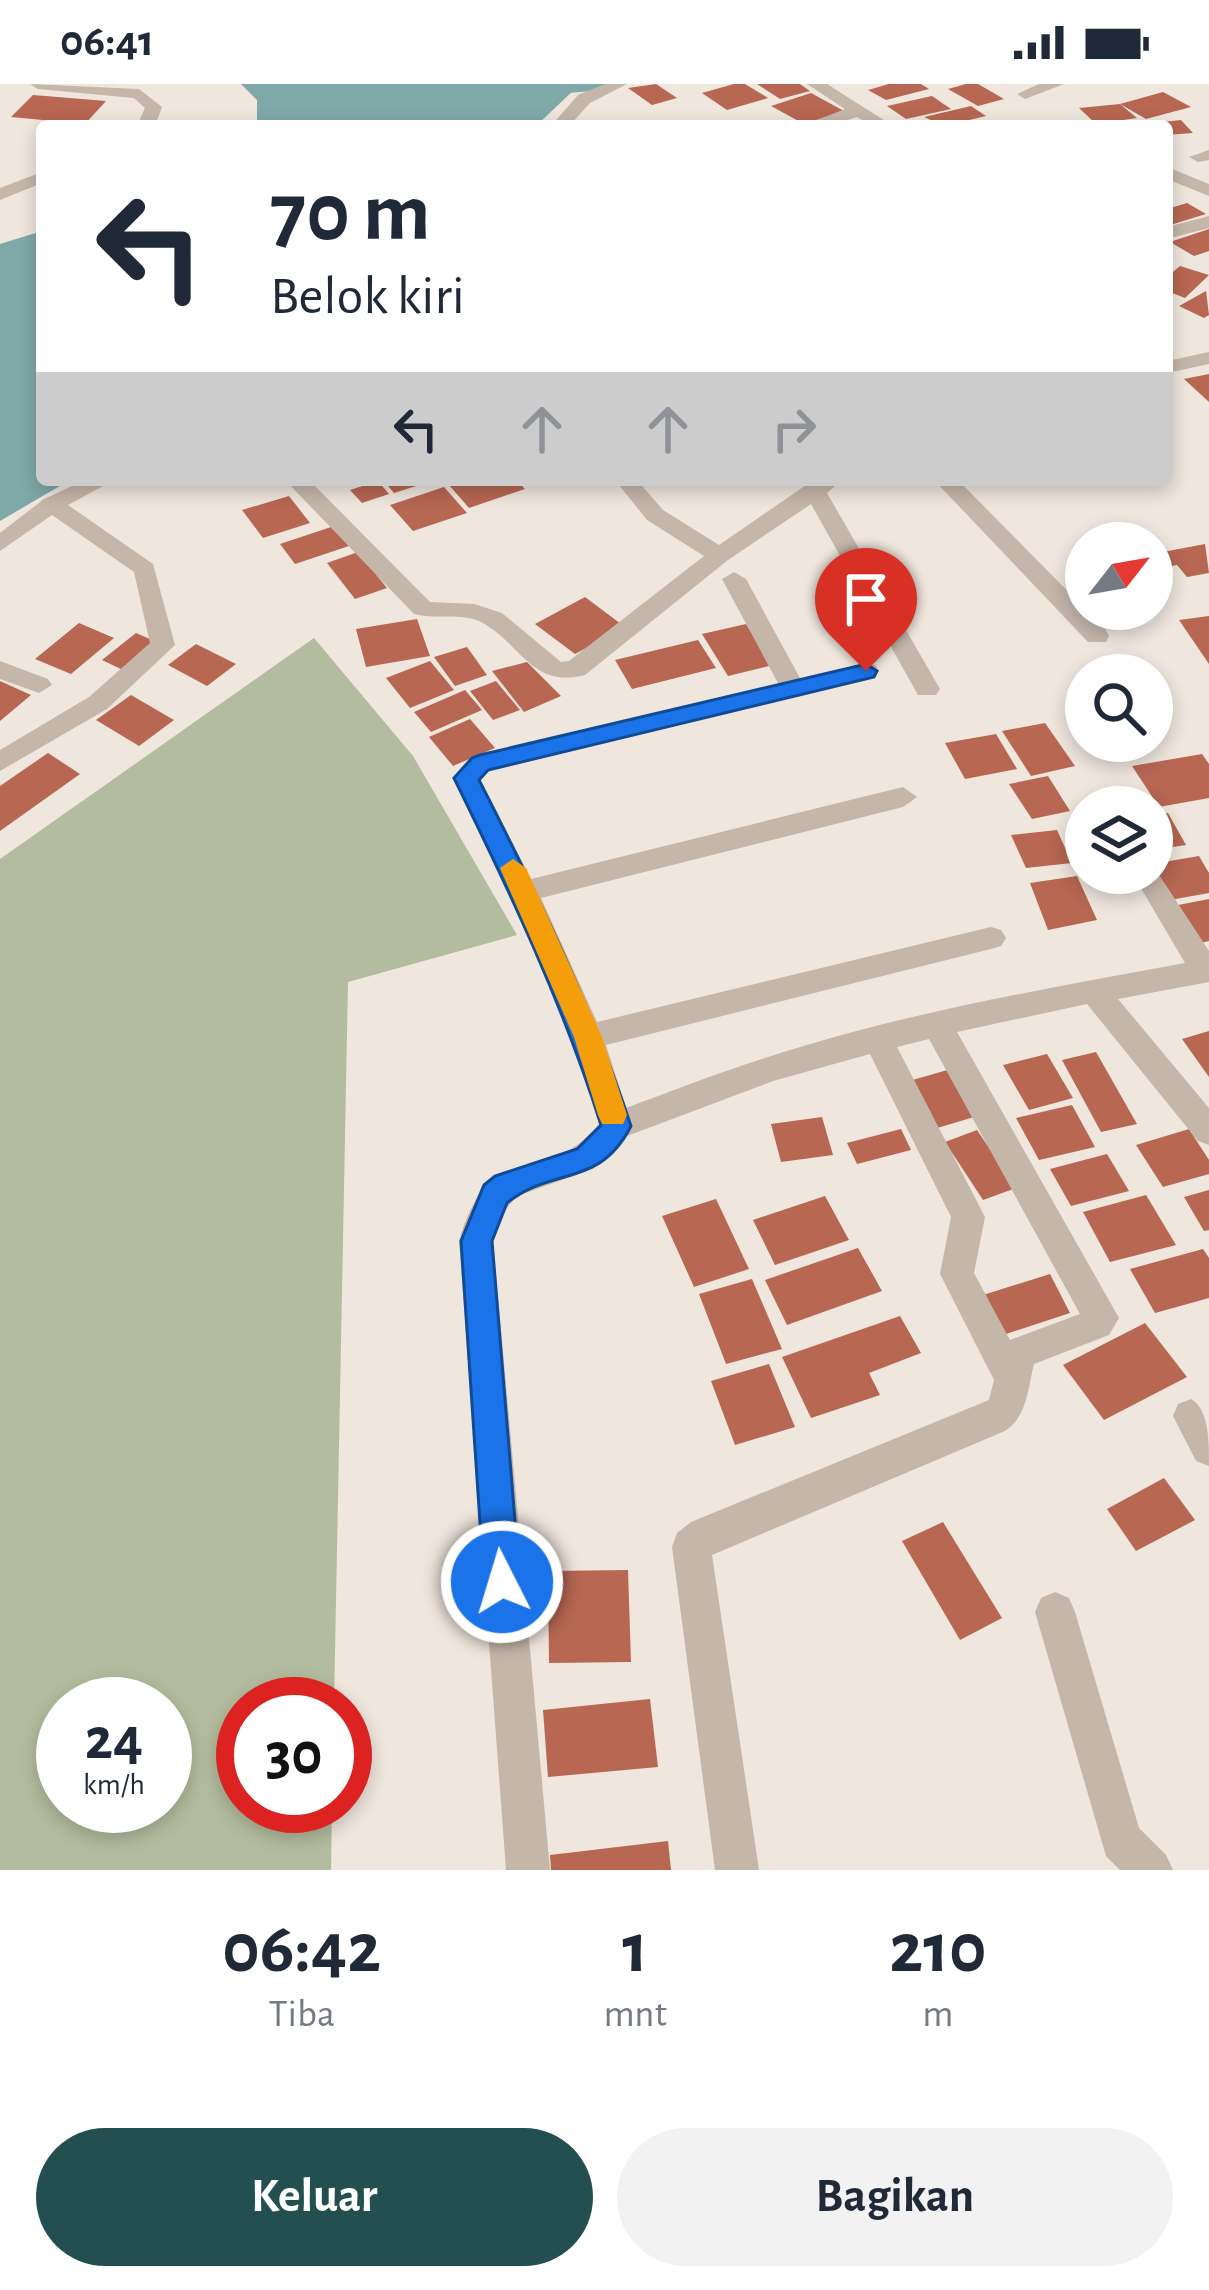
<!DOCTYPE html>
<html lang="id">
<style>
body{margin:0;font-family:"Alegreya Sans",sans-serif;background:#f2f2f3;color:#1f2937;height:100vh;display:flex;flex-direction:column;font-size:45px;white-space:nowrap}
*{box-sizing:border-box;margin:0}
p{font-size:39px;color:#747a83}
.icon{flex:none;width:66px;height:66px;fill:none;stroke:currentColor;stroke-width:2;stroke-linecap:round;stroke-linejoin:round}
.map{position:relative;height:1786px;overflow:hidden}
.drawer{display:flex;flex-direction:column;background:#fff;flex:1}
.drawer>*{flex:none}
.hud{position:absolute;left:36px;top:36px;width:1137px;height:366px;border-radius:12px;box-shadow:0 6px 18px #0003;background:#fff;color:#1f2937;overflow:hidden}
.needle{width:78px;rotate:59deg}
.buttons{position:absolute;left:1065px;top:438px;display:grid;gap:24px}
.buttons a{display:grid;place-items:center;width:108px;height:108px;border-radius:50%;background:#fff;box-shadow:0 6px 18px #0003;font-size:60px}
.speed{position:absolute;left:36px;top:1593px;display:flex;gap:24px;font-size:60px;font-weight:700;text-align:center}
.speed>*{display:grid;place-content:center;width:156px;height:156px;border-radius:50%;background:#fff;box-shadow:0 6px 18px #0003;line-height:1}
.speed small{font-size:30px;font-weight:400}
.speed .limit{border:18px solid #d22;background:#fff;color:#111}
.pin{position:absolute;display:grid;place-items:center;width:102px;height:102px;color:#fff;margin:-123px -51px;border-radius:50% 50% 50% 0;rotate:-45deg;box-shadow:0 0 12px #0007}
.pin .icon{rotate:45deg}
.me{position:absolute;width:132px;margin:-66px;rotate:355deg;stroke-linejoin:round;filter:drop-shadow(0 0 9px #0008)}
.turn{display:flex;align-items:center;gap:42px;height:252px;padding:0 36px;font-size:54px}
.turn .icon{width:156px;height:156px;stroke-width:2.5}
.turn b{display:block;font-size:84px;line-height:102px}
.lanes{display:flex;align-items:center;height:114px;padding:0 36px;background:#0003;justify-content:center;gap:60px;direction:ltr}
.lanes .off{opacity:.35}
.eta{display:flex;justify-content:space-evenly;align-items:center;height:204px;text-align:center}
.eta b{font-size:72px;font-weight:700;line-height:84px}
.primary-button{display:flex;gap:24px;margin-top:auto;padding:24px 36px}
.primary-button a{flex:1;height:138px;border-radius:72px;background:#234f50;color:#fff;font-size:48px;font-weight:700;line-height:138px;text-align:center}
.primary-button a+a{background:#f2f2f3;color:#1f2937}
.status{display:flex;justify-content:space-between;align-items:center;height:84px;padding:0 60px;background:#fff;direction:ltr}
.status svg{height:33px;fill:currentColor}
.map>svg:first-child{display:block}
.green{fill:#b3bc9e;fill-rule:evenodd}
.water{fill:#7fa8a8}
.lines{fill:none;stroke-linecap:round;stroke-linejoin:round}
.canal{fill:#7fa8a8;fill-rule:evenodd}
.building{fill:#b76752}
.minor{fill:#c5b6aa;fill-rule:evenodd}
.route{fill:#1a73e8;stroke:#114b97;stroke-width:3}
.slow{fill:#f59e0b}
</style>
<div class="status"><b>06:41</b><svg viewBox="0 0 49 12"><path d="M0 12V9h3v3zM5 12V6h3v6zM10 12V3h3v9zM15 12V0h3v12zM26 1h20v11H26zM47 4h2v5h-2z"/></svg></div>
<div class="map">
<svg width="1209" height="1786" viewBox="0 0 1209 1786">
<rect width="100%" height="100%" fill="#efe6dd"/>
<path class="green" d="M314,554L413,672L517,851L348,898L334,1620H243V1722H332L331,1786H0V775ZM63,1620H165V1722H63Z"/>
<g class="water">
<path d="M241,0H573L577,3L536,42H257V16Z"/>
<path d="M42,147V396H70L0,437V160Z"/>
</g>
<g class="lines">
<path class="canal" d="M566,0H608L604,6L568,9Z"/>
</g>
<g class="building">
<path d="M656,0L677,14L652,21L628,4Z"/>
<path d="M734,0H745L768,14L727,26L702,9Z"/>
<path d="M757,0H800L810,7L780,15Z"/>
<path d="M889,0H921L929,5L886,16L868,6Z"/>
<path d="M966,0H978L1004,15L978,22L948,5Z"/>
<path d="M1163,8L1191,23L1146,35L1120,20Z"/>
<path d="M811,9L844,27L804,40L771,22Z"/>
<path d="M33,11L106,17L85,40L11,33Z"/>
<path d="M932,12L951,25L906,35L887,22Z"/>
<path d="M1120,20L1137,34L1096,40L1079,24Z"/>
<path d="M971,22L986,32L944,42L924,33Z"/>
<path d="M1181,36L1193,49L1167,51V42H1127Z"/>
<path d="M1187,119L1206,130L1167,142V125Z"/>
<path d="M1209,145V167L1194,172L1170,158Z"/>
<path d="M1180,182L1209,191L1185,214L1167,207V193Z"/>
<path d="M1206,207L1209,231L1204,234L1179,222Z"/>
<path d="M1209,290V318L1184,295Z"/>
<path d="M383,396H432V397L394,409Z"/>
<path d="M464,396H516L525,405L469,424L449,401Z"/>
<path d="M378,397L389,410L362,419L350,406Z"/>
<path d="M444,403L467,429L413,447L390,421Z"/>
<path d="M289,412L310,439L263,454L242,426Z"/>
<path d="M334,442L349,462L295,480L280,460Z"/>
<path d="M1205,460L1209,489L1187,493L1177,481L1152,486V470Z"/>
<path d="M358,468L387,504L355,515L327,479Z"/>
<path d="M585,513L625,543L575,570L535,540Z"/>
<path d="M1209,532V580L1179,536Z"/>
<path d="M417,535L430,572L366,583L356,545Z"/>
<path d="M79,539L114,554L71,590L35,575Z"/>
<path d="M746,540L773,581L728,592L702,550Z"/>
<path d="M136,549L159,559L125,587L102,576Z"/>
<path d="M698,556L716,584L632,605L615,576Z"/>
<path d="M196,560L236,580L207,602L168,581Z"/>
<path d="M467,563L487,591L455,602L434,573Z"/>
<path d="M430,577L454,606L410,624L386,594Z"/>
<path d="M527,578L561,612L524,628L492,587Z"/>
<path d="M0,597L31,611L0,637Z"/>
<path d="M496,597L520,626L493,636L470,607Z"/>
<path d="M465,606L482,626L431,648L414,628Z"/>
<path d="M131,611L174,636L139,662L96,636Z"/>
<path d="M470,635L495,664L453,682L429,653Z"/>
<path d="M1045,639L1075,682L1031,692L1002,647Z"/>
<path d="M996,650L1017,685L965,695L945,659Z"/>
<path d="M48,669L80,690L0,747V702Z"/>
<path d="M1202,670L1209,680V714L1159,723L1132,682Z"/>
<path d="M1048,692L1070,727L1032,735L1009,700Z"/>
<path d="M1168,729L1186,761L1152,766V732Z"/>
<path d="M1057,746L1072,779L1026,784L1011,751Z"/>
<path d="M1199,772L1209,789V809L1170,816L1152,780Z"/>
<path d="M1077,792L1097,836L1048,846L1030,799Z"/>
<path d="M1209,815V857L1197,860L1173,822Z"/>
<path d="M1209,947V993L1182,955Z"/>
<path d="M1096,968L1137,1040L1101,1048L1062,976Z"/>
<path d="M1047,970L1073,1014L1029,1026L1003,981Z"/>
<path d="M958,983L984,1030L934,1045L909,997Z"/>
<path d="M1072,1021L1095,1063L1039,1076L1016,1034Z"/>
<path d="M822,1033L833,1071L781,1078L771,1040Z"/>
<path d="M901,1045L911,1066L857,1080L847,1059Z"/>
<path d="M1189,1045L1209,1076V1090L1163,1103L1136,1061Z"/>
<path d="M977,1046L1016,1104L983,1116L945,1058Z"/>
<path d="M1107,1070L1129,1107L1071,1122L1050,1085Z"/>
<path d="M1209,1106V1146L1204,1147L1184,1113Z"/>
<path d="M1146,1111L1176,1161L1110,1178L1083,1128Z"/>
<path d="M825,1112L849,1156L775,1181L753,1136Z"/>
<path d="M716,1115L749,1185L694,1203L662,1132Z"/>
<path d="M858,1164L882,1207L787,1241L765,1196Z"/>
<path d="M1203,1165L1209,1174V1214L1155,1229L1130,1185Z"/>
<path d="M1050,1190L1070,1229L1003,1251L983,1211Z"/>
<path d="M752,1195L782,1265L726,1280L699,1210Z"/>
<path d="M900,1232L921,1269L869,1289L880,1311L811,1334L782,1273Z"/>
<path d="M1145,1239L1187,1293L1104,1336L1063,1281Z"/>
<path d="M769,1280L795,1343L735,1361L711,1297Z"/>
<path d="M1164,1394L1195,1436L1136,1467L1107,1425Z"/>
<path d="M943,1438L1002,1534L960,1556L902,1457Z"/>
<path d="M628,1486L631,1578L549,1579L548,1487Z"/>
<path d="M650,1615L658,1683L548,1693L543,1626Z"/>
<path d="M668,1757L671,1786H551L550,1771Z"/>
</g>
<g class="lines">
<g class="minor">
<path d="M30,0L139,5L162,23L155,42H137L145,24L134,14L38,5Z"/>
<path d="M605,0H627L590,19L569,42H551L578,11Z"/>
<path d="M807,0H827L893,42H872L857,33L828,42H802L845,25Z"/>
<path d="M1039,0H1064L1025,15L1017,10Z"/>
<path d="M1209,66V76L1198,78L1189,73Z"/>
<path d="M1167,83L1209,100V112L1167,95Z"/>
<path d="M42,88V99L0,116V104Z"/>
<path d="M1209,132V144L1167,155V143Z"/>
<path d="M1209,268V280L1167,289V277Z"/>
<path d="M85,396H114L68,421L153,480L175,561L107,625L0,687V666L89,613L150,559L134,488L52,431L0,467V449L44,415Z"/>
<path d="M285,396H309L430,518L474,520L502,529L561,578L569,577L704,472L647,436L615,396H637L663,426L719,461L806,401L816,396H842L827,409L940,605L936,611H918L811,420L728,476L585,591C531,605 521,559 481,538C461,528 436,536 414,530Z"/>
<path d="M934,396H958L1106,546L1109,552L1106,558H1088Z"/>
<path d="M734,488L746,495L801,596L866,579L875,581L879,587L875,593L489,687L480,697L531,795L903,703L917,713L903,723L541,814L597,938L991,843L1001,846L1006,854L1001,862L991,865L606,961L626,1024C672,1007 718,989 765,974C902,929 1044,905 1185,879L1132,789H1152V780L1209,867V898L1118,915L1209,1024V1061L1198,1057L1087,920L957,948L1119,1234L1109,1251L1034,1280C1028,1304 1027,1333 1005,1347L712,1471L759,1786H715L672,1463L677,1449L691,1438L989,1316L994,1296L940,1190L951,1133L870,970L773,997L627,1052L593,1085L517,1112L500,1132L493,1157L550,1786H506L459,1157C491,1047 545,1107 599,1040C562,919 509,808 453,695L471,673L779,601L722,495ZM929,955L1080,1230L1010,1256L974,1189L985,1133L897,963Z"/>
<path d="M0,577L48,595L52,601L39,609L0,595Z"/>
<path d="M1191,1315C1209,1325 1209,1357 1209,1382L1196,1377L1173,1332L1178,1320Z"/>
<path d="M1055,1508L1069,1514L1075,1528L1139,1744L1166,1771L1173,1786H1120L1106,1772L1035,1528L1041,1514Z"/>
</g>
</g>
<path class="route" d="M866,580L877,587L874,593L488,686L479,696C537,809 591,921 631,1042C599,1105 552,1082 507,1119L492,1157L520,1498L515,1511L502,1516L489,1511L484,1498L461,1157L484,1101L495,1092L577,1065L601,1041C563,920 510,808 454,694L472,674L480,671Z"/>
<path class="slow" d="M513,775L526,784L602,953L627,1031L623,1040H602L598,1031L574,953L500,784Z"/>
</svg>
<div class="buttons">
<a><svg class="needle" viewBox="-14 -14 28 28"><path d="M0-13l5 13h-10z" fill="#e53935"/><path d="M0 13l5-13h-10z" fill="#747a83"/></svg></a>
<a><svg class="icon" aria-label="search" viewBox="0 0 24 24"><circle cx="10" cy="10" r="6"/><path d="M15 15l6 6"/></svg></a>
<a><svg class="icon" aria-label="layers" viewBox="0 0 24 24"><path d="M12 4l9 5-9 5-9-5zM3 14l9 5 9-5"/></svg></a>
</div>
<div class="speed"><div>24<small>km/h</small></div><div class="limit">30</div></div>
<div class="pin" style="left:866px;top:587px;background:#d93025"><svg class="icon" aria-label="arrive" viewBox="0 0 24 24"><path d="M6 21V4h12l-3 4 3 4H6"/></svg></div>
<svg class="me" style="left:502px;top:1498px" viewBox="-20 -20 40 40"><circle r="17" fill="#1a73e8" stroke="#fff" stroke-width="3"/><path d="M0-11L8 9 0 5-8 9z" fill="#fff"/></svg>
<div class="hud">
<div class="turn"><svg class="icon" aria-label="left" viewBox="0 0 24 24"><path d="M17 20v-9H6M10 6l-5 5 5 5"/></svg><div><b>70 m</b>Belok kiri</div></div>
<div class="lanes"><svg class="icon" aria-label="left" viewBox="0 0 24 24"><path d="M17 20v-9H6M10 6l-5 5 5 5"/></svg><svg class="icon off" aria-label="ahead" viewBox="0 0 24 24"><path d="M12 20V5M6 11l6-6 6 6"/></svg><svg class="icon off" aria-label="ahead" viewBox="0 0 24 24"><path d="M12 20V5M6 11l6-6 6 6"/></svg><svg class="icon off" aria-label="right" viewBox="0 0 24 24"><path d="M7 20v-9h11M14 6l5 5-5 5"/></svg></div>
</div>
</div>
<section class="drawer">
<div class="eta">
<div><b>06:42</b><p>Tiba</p></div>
<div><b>1</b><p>mnt</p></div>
<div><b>210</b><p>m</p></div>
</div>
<div class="primary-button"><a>Keluar</a><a>Bagikan</a></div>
</section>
